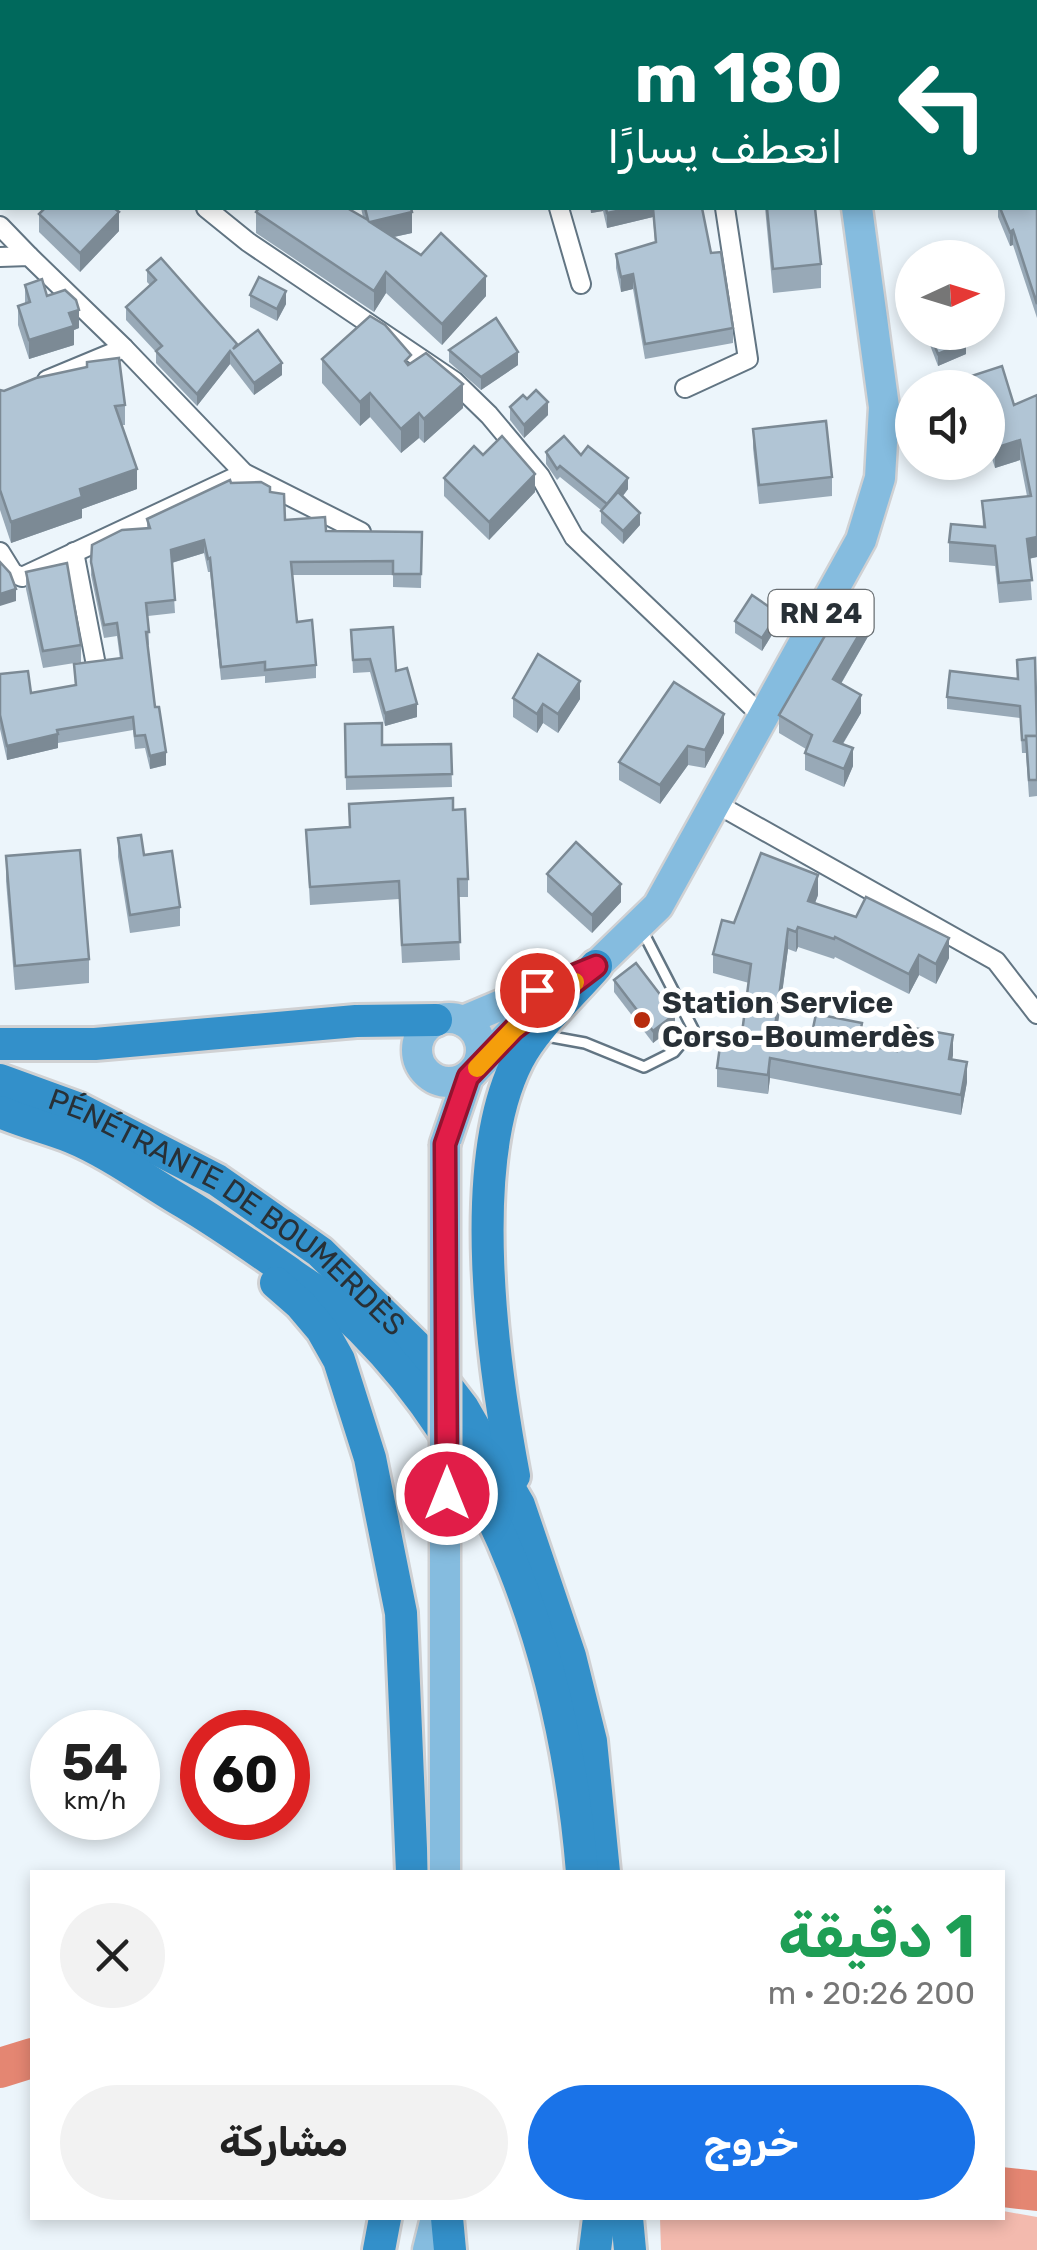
<!DOCTYPE html>
<html lang="ar">
<meta charset="utf-8">
<style>
body{margin:0;font-family:Rubik,"Noto Naskh Arabic",sans-serif;background:#f2f2f2;color:#222;direction:rtl;height:100vh;display:flex;flex-direction:column;font-size:38px;white-space:nowrap}
*{box-sizing:border-box;margin:0}
p{font-size:32px;color:#767676}
.icon{flex:none;width:55px;height:55px;fill:none;stroke:currentColor;stroke-width:2;stroke-linecap:round;stroke-linejoin:round}
.map{position:relative;flex:1;overflow:hidden;direction:ltr}
.drawer{position:absolute;left:30px;top:1870px;width:975px;height:350px;display:flex;flex-direction:column;background:#fff;border-radius:0px;box-shadow:0 5px 15px #0003;direction:rtl}
.drawer>*{flex:none}
.top-card{position:absolute;left:0px;top:0px;width:1038px;height:210px;box-shadow:0 5px 15px #0003;direction:rtl;background:#00695c;color:#fff;overflow:hidden}
.needle{width:65px;rotate:86deg}
.tools{position:absolute;left:895px;top:240px;display:grid;gap:20px}
.tools a{display:grid;place-items:center;width:110px;height:110px;border-radius:50%;background:#fff;box-shadow:0 5px 15px #0003;font-size:50px}
.speed{position:absolute;left:30px;top:1710px;display:flex;gap:20px;font-size:50px;font-weight:700;text-align:center}
.speed>*{display:grid;place-content:center;width:130px;height:130px;border-radius:50%;background:#fff;box-shadow:0 5px 15px #0003;line-height:1}
.speed small{font-size:25px;font-weight:400}
.speed .limit{border:15px solid #d22;background:#fff;color:#111}
.pin{position:absolute;display:grid;place-items:center;width:85px;height:85px;color:#fff;margin:-42px;border:5px solid #fff;border-radius:50%;box-shadow:0 2px 10px #0007}
.me{position:absolute;width:110px;margin:-55px;rotate:0deg;stroke-linejoin:round;filter:drop-shadow(0 0 8px #0008)}
.turn{display:flex;align-items:center;gap:35px;height:210px;padding:0 30px;font-size:45px}
.turn .icon{width:130px;height:130px;stroke-width:2.5}
.turn b{display:block;font-size:70px;line-height:85px}
.round{display:grid;place-items:center;flex:none;width:105px;height:105px;border-radius:52px;background:#f2f2f2}
.summary{display:flex;align-items:center;justify-content:space-between;height:170px;padding:0 30px}
h1{font-size:60px;font-weight:700;line-height:75px;color:#1e9e55}
.cta{display:flex;gap:20px;margin-top:auto;padding:20px 30px}
.cta a{flex:1;height:115px;border-radius:60px;background:#1a73e8;color:#fff;font-size:40px;font-weight:700;line-height:115px;text-align:center}
.cta a+a{background:#f2f2f2;color:#222}
.map>svg:first-child{display:block}
.green{fill:#f3baae}
.lines{fill:none;stroke-linecap:round;stroke-linejoin:round}
.river{stroke:#e48672;stroke-width:40}
.lane-casing{stroke:#627583;stroke-width:14}
.street-casing{stroke:#627583;stroke-width:22}
.primary-casing{stroke:#d0d1d3;stroke-width:35}
.highway-casing{stroke:#d0d1d3;stroke-width:38}
.lane{stroke:#fff;stroke-width:9}
.street{stroke:#fff;stroke-width:18}
.primary{stroke:#85bcdf;stroke-width:30}
.highway{stroke:#3390ca;stroke-width:32}
.primary-bridge-casing{stroke:#d0d1d3;stroke-width:35;stroke-linecap:butt}
.primary-bridge{stroke:#85bcdf;stroke-width:30}
.wall{fill:#98a9b7}
.shaded-wall{fill:#7c8a95}
.building{fill:#b1c5d5;stroke:#7c8a95;stroke-width:2.5}
.route-casing{stroke:#92132f;stroke-width:25}
.route{stroke:#e11d48;stroke-width:18}
.slow{stroke:#f59e0b;stroke-width:18}
.poi-dot{fill:#b72b0d;stroke:#fff;stroke-width:4}
.labels{text-anchor:middle;dominant-baseline:central;stroke-width:10;stroke-linejoin:round;paint-order:stroke}
.shield{fill:#fff;stroke:#686e72;stroke-width:2.5}
.shield-label{font-size:28px;font-weight:bold;fill:#283036}
.poi-label{font-size:30px;font-weight:bold;fill:#283036;stroke:#fff;text-anchor:start}
.street-label{font-size:30px;fill:#283036;stroke:#fff}
</style>
<div class="map">
<svg width="1037" height="2250" viewBox="0 0 1037 2250">
<rect width="100%" height="100%" fill="#ecf5fb"/>
<path class="green" d="M1003,2211L1037,2217V2250H661L660,2218H1002Z"/>
<g class="lines">
<g class="river">
<path d="M0,2068L32,2058"/>
<path d="M1002,2187L1037,2191"/>
</g>
<g class="lane-casing">
<path id="lane" d="M541,1035L585,1043L644,1067L674,1052L693,1029L641,928"/>
</g>
<g class="street-casing">
<g id="street">
<path d="M153,0V2"/>
<path d="M484,0V2"/>
<path d="M694,0V2"/>
<path d="M0,120L2,121"/>
<path d="M206,208L248,242L454,381L489,415L540,476L574,537L763,717"/>
<path d="M559,208L581,284"/>
<path d="M0,226L29,256"/>
<path d="M0,257L29,256L124,348L244,473L361,532"/>
<path d="M47,380L124,348"/>
<path d="M685,388L748,359L725,208"/>
<path d="M0,552L13,573L22,577L244,473"/>
<path d="M74,552L96,665"/>
<path d="M715,803L996,961L1037,1014"/>
</g>
</g>
<g class="primary-casing">
<g id="primary">
<path d="M826,0V2"/>
<circle cx="449" cy="1050" r="32"/>
<path d="M463,1021L561,980"/>
<path d="M445,1144L468,1077L514,1029L596,966L658,906L861,540L880,478L884,407L857,208"/>
<path d="M428,2250L436,2218"/>
</g>
</g>
<g class="highway-casing">
<g id="highway">
<path d="M0,1044H95L356,1021L436,1020"/>
<path id="s1" d="M0,1080L77,1108L217,1180L320,1252L415,1345L463,1408L519,1505L570,1656L591,1741L604,1872"/>
<path d="M0,1112C23,1122 48,1128 71,1137C110,1153 147,1181 183,1202C220,1224 254,1248 290,1273C306,1285 325,1295 339,1308C497,1451 565,1666 582,1872"/>
<path d="M276,1283L300,1304L322,1330L339,1360L370,1458L401,1613L412,1872"/>
<path d="M514,1476C493,1364 465,1163 518,1060C534,1028 572,994 596,966"/>
<path d="M447,2218L450,2250"/>
<path d="M627,2218L630,2250"/>
<path d="M379,2250L385,2218"/>
<path d="M595,2250L599,2218"/>
</g>
</g>
<use href="#lane" class="lane"/>
<use href="#street" class="street"/>
<use href="#primary" class="primary"/>
<use href="#highway" class="highway"/>
<g class="primary-bridge-casing">
<path id="primary-bridge" d="M445,1872V1144"/>
</g>
<use href="#primary-bridge" class="primary-bridge"/>
</g>
<g class="wall">
<path d="M0,0L2,2V53L0,52Z"/>
<path d="M367,0H473V2H368Z"/>
<path d="M1035,18H1037V318L1013,245L1010,246L998,217V208H1035Z"/>
<path d="M361,208H411L412,233L394,237L486,296L442,345L386,293L374,312L256,233V212L363,217Z"/>
<path d="M590,208H702L711,253L733,328V343L645,359L633,289L621,292L616,268V254L655,242L653,217L607,228L603,211L591,213Z"/>
<path d="M765,208H815L821,264V288L773,293Z"/>
<path d="M39,214L119,231L80,272L39,232Z"/>
<path d="M147,270L237,346L282,375L254,395L230,364L197,406L156,363V352L126,320V307L150,285L147,282Z"/>
<path d="M25,285L47,296L79,328L74,330V345L29,359L18,325V306L25,304Z"/>
<path d="M250,295L286,304L277,321L250,307Z"/>
<path d="M925,332H962L966,354L938,366Z"/>
<path d="M449,350L518,365L481,390L449,362Z"/>
<path d="M322,359L411,363L463,408L424,443L419,438L401,453L370,417L360,426L322,383Z"/>
<path d="M1002,366L1014,405L1037,395V557L1029,559L1032,600L999,603L995,566L949,562V542L951,524L983,527L982,501L1027,496L1020,460L995,468L988,446V388H953V382Z"/>
<path d="M0,390L125,405V425H122L137,489L82,509V518L11,543L0,510Z"/>
<path d="M527,399L548,415L524,438L510,420V407Z"/>
<path d="M753,429L832,477V496L759,504L753,448Z"/>
<path d="M546,452L581,455L628,489L623,496L640,525L623,544L601,523V510L560,477L557,480L546,464Z"/>
<path d="M483,455L535,492L489,540L444,496V478Z"/>
<path d="M231,483L270,492L285,520L326,531L422,532L421,588L393,587V575H292L297,622L316,665V678L265,683V676L221,680L210,572H208L204,553L172,563L175,613L148,616L149,645H147L155,707L166,765L150,769L145,748L135,749L133,730L58,743V748L7,760L0,729V674L31,693L75,685L74,664L120,659L117,636L104,638L91,575L92,545L147,528V519Z"/>
<path d="M26,572L81,645V662L43,668L26,589Z"/>
<path d="M735,621L778,625L762,651L735,633Z"/>
<path d="M351,630L417,717L385,726L370,672L353,673Z"/>
<path d="M870,633L841,684L861,713L843,744L853,766L844,787L805,770V753L806,749L779,733V715Z"/>
<path d="M947,697L1037,702V796L1029,797L1026,753H1022L1020,718L947,709Z"/>
<path d="M513,698L580,699L558,733L543,723L537,733L513,717Z"/>
<path d="M345,724L382,745L451,744L452,787L346,790Z"/>
<path d="M724,733L705,768L688,765L660,804L619,780V762Z"/>
<path d="M349,804L453,810L468,879V897H458L460,960L402,963L399,899L310,905L306,830L349,827Z"/>
<path d="M118,838L144,855L180,907V926L130,933L118,857Z"/>
<path d="M6,856L89,959V983L15,990L6,881Z"/>
<path d="M547,874L621,902L592,933L547,892Z"/>
<path d="M818,895L815,903L949,958L936,984L919,975L909,994L835,957L834,959L798,947L796,952L788,949L777,1028L897,1051L953,1055L952,1059L967,1082L961,1115L770,1078L768,1094L717,1087V1068L740,1048L749,983L713,973V954L734,923Z"/>
<path d="M614,980L675,1026L653,1043L614,992Z"/>
</g>
<g class="shaded-wall">
<path d="M591,208H603V211L591,213Z"/>
<path d="M632,208H653V217L607,228V213Z"/>
<path d="M119,212V231L80,272V253Z"/>
<path d="M412,212V233L370,242V222Z"/>
<path d="M1013,230V245L1010,246V232Z"/>
<path d="M386,272V293L374,312V291Z"/>
<path d="M633,274V289L621,292V277Z"/>
<path d="M486,276V296L442,345V324Z"/>
<path d="M286,291V304L277,321V309Z"/>
<path d="M79,310V328L74,330V345L29,359V340L69,313Z"/>
<path d="M966,342V354L938,366V354Z"/>
<path d="M230,351V364L197,406V394Z"/>
<path d="M518,352V365L481,390V377Z"/>
<path d="M282,363V375L254,395V383Z"/>
<path d="M463,384V408L424,443V419Z"/>
<path d="M370,393V417L360,426V402Z"/>
<path d="M548,402V415L524,438V425Z"/>
<path d="M419,413V438L401,453V429Z"/>
<path d="M1020,440V460L995,468V448Z"/>
<path d="M137,469V489L82,509V518L11,543V522L80,489Z"/>
<path d="M535,474V492L489,540V522Z"/>
<path d="M628,478V489L608,515V504Z"/>
<path d="M640,513V525L623,544V531Z"/>
<path d="M1037,537V557L1027,559V539Z"/>
<path d="M204,540V553L171,563V550Z"/>
<path d="M16,589V601L0,606V594Z"/>
<path d="M778,613V625L762,651V638Z"/>
<path d="M870,616V633L833,697V679Z"/>
<path d="M580,681V699L558,733V714Z"/>
<path d="M861,695V713L834,758V741Z"/>
<path d="M417,704V717L385,726V713Z"/>
<path d="M543,704V723L537,733V714Z"/>
<path d="M724,714V733L705,768V750Z"/>
<path d="M58,734V748L7,760V746Z"/>
<path d="M688,746V765L660,804V785Z"/>
<path d="M853,748V766L844,787V769Z"/>
<path d="M166,752V765L150,769V756Z"/>
<path d="M818,875V895L808,921V901Z"/>
<path d="M621,884V902L592,933V915Z"/>
<path d="M798,927V947L796,952V932Z"/>
<path d="M788,929V949L775,1047V1027Z"/>
<path d="M949,938V958L936,984V964Z"/>
<path d="M919,955V975L909,994V974Z"/>
<path d="M675,1014V1026L653,1043V1031Z"/>
<path d="M953,1035V1055L949,1078V1059Z"/>
<path d="M770,1058V1078L768,1094V1075Z"/>
<path d="M967,1062V1082L961,1115V1095Z"/>
</g>
<g class="building">
<path d="M0,0H148V2H2V38L0,37Z"/>
<path d="M199,0H271L272,2H200Z"/>
<path d="M369,0H431L406,2H369Z"/>
<path d="M435,0H452L453,2H435Z"/>
<path d="M617,0H684L685,2H617Z"/>
<path d="M718,0H796V2H719Z"/>
<path d="M869,0H942V2H870Z"/>
<path d="M1009,0H1023L1024,2H1002Z"/>
<path d="M1035,18H1037V304L1013,230L1010,232L1000,208H1035Z"/>
<path d="M45,208H114L119,212L80,253L39,214Z"/>
<path d="M259,208H347L368,220L365,208H411L412,212L370,222L421,255L441,233L486,276L442,324L386,272L374,291L256,212Z"/>
<path d="M606,208H632L607,213Z"/>
<path d="M653,208H702L711,253L721,252L733,328L645,344L633,274L621,277L616,254L656,242Z"/>
<path d="M767,208H815L821,264L773,269Z"/>
<path d="M958,246L961,258H942L940,251Z"/>
<path d="M161,258L237,344L233,349L258,330L282,363L254,383L230,351L197,394L156,351L162,346L126,307L156,280L147,270Z"/>
<path d="M259,277L286,291L277,309L250,295Z"/>
<path d="M42,279L47,296L65,290L76,300L79,310L69,313L74,326L29,340L18,306L30,302L25,285Z"/>
<path d="M370,316L385,325L411,355L405,361L408,365L426,353L463,384L424,419L419,413L401,429L370,393L360,402L322,359Z"/>
<path d="M496,318L518,352L481,377L449,350Z"/>
<path d="M929,332H962L966,342L938,354Z"/>
<path d="M119,358L125,405L115,406L137,469L80,489L82,497L11,522L0,490V390L4,391L36,378L87,367V362Z"/>
<path d="M1002,366L1014,405L1037,395V537L1027,539L1032,580L999,583L995,546L949,542L951,524L985,527L982,501L1031,496L1020,440L995,448L988,426V388H955L953,382Z"/>
<path d="M536,390L548,402L524,425L510,407L523,395L527,399Z"/>
<path d="M826,421L832,477L759,485L753,429Z"/>
<path d="M502,436L535,474L489,522L444,478L474,446L483,455Z"/>
<path d="M564,436L581,455L588,446L628,478L607,504L560,466L557,469L546,452Z"/>
<path d="M230,480L231,483L261,482L270,487V492L284,494L285,520L325,517L326,531L422,532L421,574H393V561L291,562L297,622L312,620L316,665L265,670V662L221,667L210,558L208,559L204,540L171,550L175,600L146,603L149,632H146L155,707H159L166,752L150,756L145,735L135,736L133,717L57,730L58,734L7,746L0,715V674L28,671L31,693L76,685L74,664L122,658L117,623L104,625L91,562L92,545L122,530L150,528L147,519Z"/>
<path d="M618,492L640,513L623,531L601,511Z"/>
<path d="M0,562L10,573L16,589L0,594Z"/>
<path d="M67,563L81,645L43,651L26,572Z"/>
<path d="M752,595L778,613L762,638L735,621Z"/>
<path d="M845,601L870,616L833,679L861,695L834,741L853,748L844,769L805,753L812,735L779,715Z"/>
<path d="M393,627L396,671L407,668L417,704L385,713L370,659L353,660L351,630Z"/>
<path d="M538,654L580,681L558,714L543,704L537,714L513,698Z"/>
<path d="M1035,658L1037,736H1026V740H1022L1020,706L947,697L950,671L1018,679L1017,660Z"/>
<path d="M674,682L724,714L705,750L688,746L660,785L619,762Z"/>
<path d="M382,723V745L451,744L452,774L346,777L345,724Z"/>
<path d="M1026,736H1037V780H1029Z"/>
<path d="M453,798V810L465,809L468,879H458L460,942L402,945L399,881L310,887L306,830L350,827L349,804Z"/>
<path d="M141,835L144,855L172,851L180,907L130,915L118,838Z"/>
<path d="M576,842L621,884L592,915L547,874Z"/>
<path d="M80,850L89,959L15,966L6,856Z"/>
<path d="M761,853L818,875L808,901L856,917L866,897L949,938L936,964L919,955L909,974L835,937L834,939L798,927L796,932L788,929L775,1027L812,1033L816,1014L862,1023L858,1044L897,1051L902,1026L953,1035L949,1059L967,1062L961,1095L770,1058L768,1075L717,1068L720,1046L740,1048L751,964L713,954L722,920L734,923Z"/>
<path d="M636,963L675,1014L653,1031L614,980Z"/>
</g>
<g class="lines">
<g class="route-casing">
<path id="route" d="M447,1494L445,1144L468,1077L514,1029L596,966L537,990"/>
</g>
<use href="#route" class="route"/>
<path class="slow" d="M477,1068L514,1029L575,982"/>
</g>
<circle class="poi-dot" cx="642" cy="1020" r="10"/>
<g class="labels">
<rect class="shield" x="768.5" y="590" width="105" height="46" rx="8"/>
<g class="shield-label">
<text x="821" y="613">RN 24</text>
</g>
<g class="poi-label">
<text x="662" y="1003">Station Service<tspan x="662" dy="34">Corso-Boumerdès</tspan></text>
</g>
<g class="street-label">
<text stroke="none"><textPath href="#s1" startOffset="265">PÉNÉTRANTE DE BOUMERDÈS</textPath></text>
</g>
</g>
</svg>
<div class="tools">
<a><svg class="needle" viewBox="-14 -14 28 28"><path d="M0-13l5 13h-10z" fill="#e53935"/><path d="M0 13l5-13h-10z" fill="#767676"/></svg></a>
<a><svg class="icon" aria-label="sound" viewBox="0 0 24 24"><path d="M4 9h4l5-4v14l-5-4H4zM17 9q2 3 0 6"/></svg></a>
</div>
<div class="speed"><div>54<small>km/h</small></div><div class="limit">60</div></div>
<div class="pin" style="left:537px;top:990px;background:#d93025"><svg class="icon" aria-label="arrive" viewBox="0 0 24 24"><path d="M6 21V4h12l-3 4 3 4H6"/></svg></div>
<svg class="me" style="left:447px;top:1494px" viewBox="-20 -20 40 40"><circle r="17" fill="#e11d48" stroke="#fff" stroke-width="3"/><path d="M0-11L8 9 0 5-8 9z" fill="#fff"/></svg>
<div class="top-card">
<div class="turn"><svg class="icon" aria-label="left" viewBox="0 0 24 24"><path d="M17 20v-9H6M10 6l-5 5 5 5"/></svg><div><b>180 m</b>انعطف يسارًا</div></div>
</div>
<section class="drawer">
<div class="summary"><div><h1>1 دقيقة</h1><p>200 m · 20:26</p></div><a class="round"><svg class="icon" aria-label="close" viewBox="0 0 24 24"><path d="M6 6l12 12M18 6L6 18"/></svg></a></div>
<div class="cta"><a>خروج</a><a>مشاركة</a></div>
</section>
</div>
